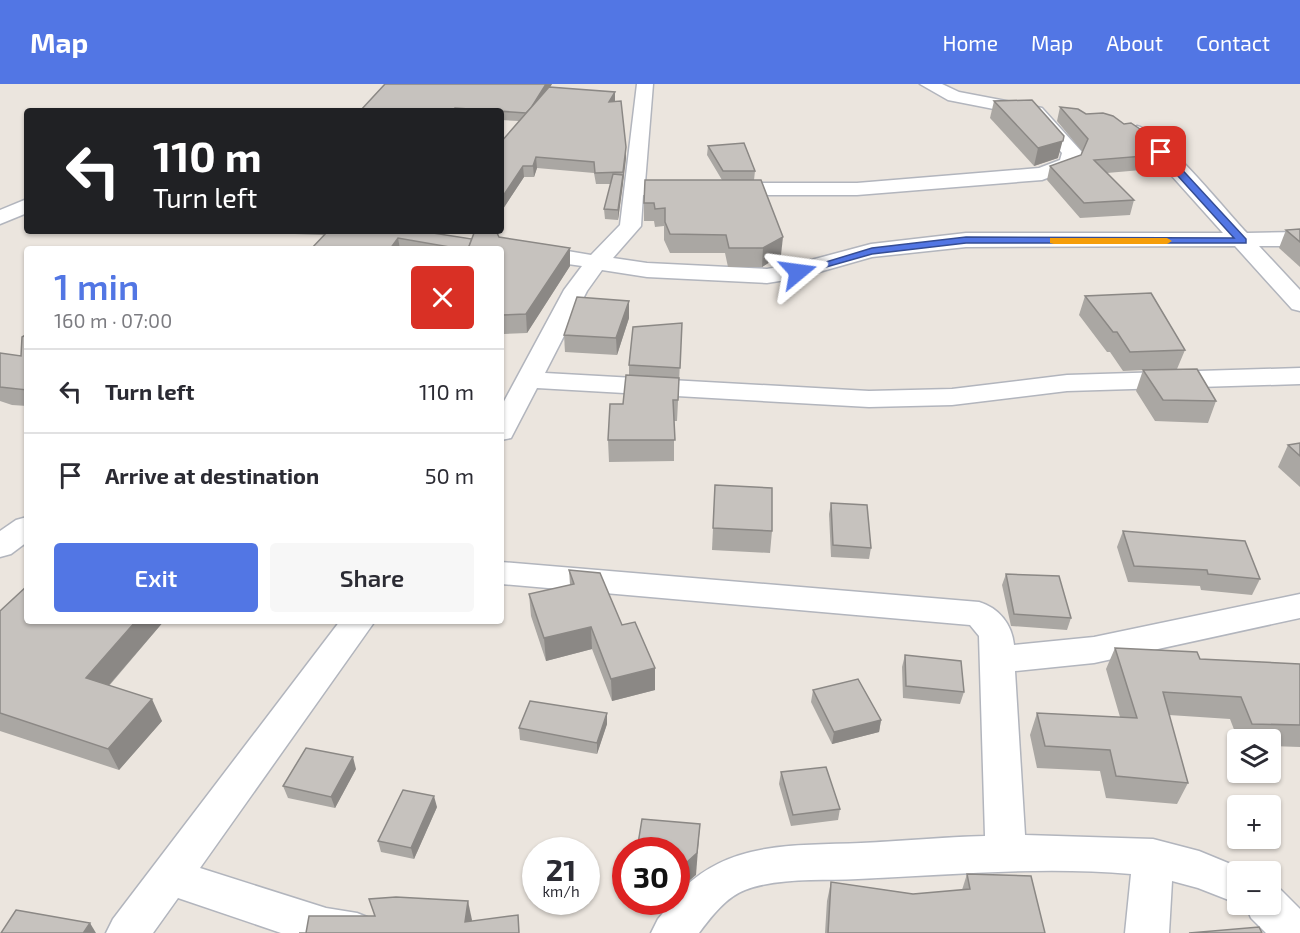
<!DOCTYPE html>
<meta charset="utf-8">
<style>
body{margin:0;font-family:"Exo 2",sans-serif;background:#f7f7f7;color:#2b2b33;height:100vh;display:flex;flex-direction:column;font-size:22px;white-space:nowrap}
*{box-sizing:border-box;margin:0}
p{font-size:20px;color:#7c7c81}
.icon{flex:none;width:33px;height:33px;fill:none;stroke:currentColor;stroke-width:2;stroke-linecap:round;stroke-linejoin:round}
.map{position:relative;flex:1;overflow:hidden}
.sheet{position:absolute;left:24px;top:162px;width:480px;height:378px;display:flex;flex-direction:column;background:#fff;border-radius:6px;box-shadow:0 2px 4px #0004}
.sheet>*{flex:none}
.hud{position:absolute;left:24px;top:24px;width:480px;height:126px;border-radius:6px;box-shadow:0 2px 4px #0004;background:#202124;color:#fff;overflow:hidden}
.buttons{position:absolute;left:1227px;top:645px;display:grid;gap:12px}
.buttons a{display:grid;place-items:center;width:54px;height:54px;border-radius:6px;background:#fff;box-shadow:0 2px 4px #0004;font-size:30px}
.speed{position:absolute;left:522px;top:753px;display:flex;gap:12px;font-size:30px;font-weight:700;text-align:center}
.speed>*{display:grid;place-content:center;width:78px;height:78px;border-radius:50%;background:#fff;box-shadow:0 2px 4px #0004;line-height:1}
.speed small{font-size:15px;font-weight:400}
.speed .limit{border:9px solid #d22;background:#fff;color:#111}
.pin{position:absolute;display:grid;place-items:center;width:51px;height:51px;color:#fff;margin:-26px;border-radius:12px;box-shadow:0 3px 9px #0006}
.me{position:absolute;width:66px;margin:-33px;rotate:74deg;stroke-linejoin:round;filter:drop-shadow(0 0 4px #0008)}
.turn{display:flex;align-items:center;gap:21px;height:126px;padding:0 30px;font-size:27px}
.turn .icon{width:78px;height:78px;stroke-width:2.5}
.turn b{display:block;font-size:42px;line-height:51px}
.round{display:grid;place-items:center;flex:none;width:63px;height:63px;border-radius:6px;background:#f7f7f7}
.head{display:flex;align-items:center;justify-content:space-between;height:102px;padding:0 30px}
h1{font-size:36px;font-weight:600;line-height:45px;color:#5276e4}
.action{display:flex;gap:12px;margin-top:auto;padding:12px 30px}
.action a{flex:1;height:69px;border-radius:6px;background:#5276e4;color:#fff;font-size:24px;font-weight:600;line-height:69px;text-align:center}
.action a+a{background:#f7f7f7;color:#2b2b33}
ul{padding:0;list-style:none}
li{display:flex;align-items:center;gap:18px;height:84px;padding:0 30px;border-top:2px solid #e1e1e2}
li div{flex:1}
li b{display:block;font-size:22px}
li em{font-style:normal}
header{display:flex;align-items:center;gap:36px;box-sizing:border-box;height:84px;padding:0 30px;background:#5276e4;color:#fff}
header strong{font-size:28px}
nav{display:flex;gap:33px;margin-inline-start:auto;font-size:21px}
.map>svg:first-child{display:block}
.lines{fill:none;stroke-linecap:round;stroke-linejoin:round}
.minor-casing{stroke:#b2b5bd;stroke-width:3}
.minor{fill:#fff;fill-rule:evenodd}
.wall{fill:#aaa7a3}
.shaded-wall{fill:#8b8885}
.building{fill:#c6c2be;stroke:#8b8885;stroke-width:1.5}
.route{fill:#5276e4;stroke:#354d94;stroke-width:1.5}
.slow{fill:#f59e0b}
</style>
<header>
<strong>Map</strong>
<nav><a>Home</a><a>Map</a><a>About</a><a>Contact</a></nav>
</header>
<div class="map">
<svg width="1300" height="849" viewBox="0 0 1300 849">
<rect width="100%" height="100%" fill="#ebe5de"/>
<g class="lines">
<g class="minor-casing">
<g id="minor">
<path d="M637,0H653L645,99H857L1039,84L1060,76L1062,69L1030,32L948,16L920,0H942L959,8L1042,24L1082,68L1076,83L1042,96L857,111H643L641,142L613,174L647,179L767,185L796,180L871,160L966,149H1223L1154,72L1130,52L1128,48L1137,42C1164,49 1225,126 1247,149L1300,148V162H1259L1300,206V227L1292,225L1235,162L966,163L872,173L798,194L767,199L647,193L602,186L587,207L545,289L869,307L952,305L1067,291L1300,284V300L1067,307L952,321L869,323L537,304L511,354L501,356V323L564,206L582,182L532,175L524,173L521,168L524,163L532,161L591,171L620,141Z"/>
<path d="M27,115V129L0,140V126Z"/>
<path d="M27,433V458L11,470L0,473V447L16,436Z"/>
<path d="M501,478L979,518C999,524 1012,540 1014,561L1094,553L1300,510V534L1094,579L1015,587L1025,751L1153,755L1199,767L1250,788H1238L1239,820L1198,804L1172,797L1169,849H1125L1131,790C1040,782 949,791 858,795C822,797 780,793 745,806C726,813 711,833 699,849H651L658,835L672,818H676V812C726,756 792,762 861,759C902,757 944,753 985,752L979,552L970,541L501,500Z"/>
<path d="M340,537H375L200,784L326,824L357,829L372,835L379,849H281L178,814L153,849H106L113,835Z"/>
<path d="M1270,802L1281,806L1300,825V849H1266L1251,834L1245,820H1270Z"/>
</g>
</g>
<use href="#minor" class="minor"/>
</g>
<g class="wall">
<path d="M552,0L550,3L615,8V18L626,74L618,136L605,135L604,125L611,100H596L594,89L537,84L534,93H524L501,128V58L519,37L501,36V27H360Z"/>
<path d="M994,17L1058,74L1034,82L990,34Z"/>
<path d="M1060,23L1086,30L1169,70L1164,84L1107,89L1134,116L1130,131L1080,134L1047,96L1050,82L1081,71L1082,67L1057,37Z"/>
<path d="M708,62L755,87L754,96L781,171L762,183H728L725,169H670L664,156V142L655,143L654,137H644V119L722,96L707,71Z"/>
<path d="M1300,145V183L1279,164L1286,146Z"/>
<path d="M295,147H420L472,155L474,150L456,147H489L487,149L499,153L570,164V182L527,249L504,250L501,255V165H311L324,151L295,150Z"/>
<path d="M1085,212L1185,266L1177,285L1216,317L1208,339L1155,337L1136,307L1143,286L1123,287L1110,268H1107L1079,231Z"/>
<path d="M629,217V234L617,271L565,268L564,251Z"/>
<path d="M682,239L677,337H674V377L609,378L608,356L623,320L629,291V281Z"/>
<path d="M27,250V322L12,321L0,317V269L21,272Z"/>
<path d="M1300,359V403L1278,383L1288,361Z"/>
<path d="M715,401L772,447L770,469L712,466Z"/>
<path d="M831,419L871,464L869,475L831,473L829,430Z"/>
<path d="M1123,447L1260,495L1252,511L1201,506L1200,502L1128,498L1117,463Z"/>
<path d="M569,486L622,541L655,584V606L612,617L592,565L546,577L531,532L529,510L570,501Z"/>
<path d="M1006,490L1071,534L1067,546L1011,542L1002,501Z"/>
<path d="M0,527L164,537L109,602L162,637L119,686L0,647Z"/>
<path d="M1115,564L1200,575L1300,580V663L1270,662V656H1238L1230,635L1169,631L1188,699L1177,720L1106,714L1100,687L1037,684L1030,651L1037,629L1120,633L1106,585Z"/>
<path d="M905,571L964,608L960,620L903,614L902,583Z"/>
<path d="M813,606L881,636L879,648L832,660L811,618Z"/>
<path d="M607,629V640L597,670L520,656L519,644Z"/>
<path d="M356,685L335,724L288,714L283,702Z"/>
<path d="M781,688L840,725L838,736L791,742L779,700Z"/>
<path d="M437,723L414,775L381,768L378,757Z"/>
<path d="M967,790L1045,849H825L827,817L831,798L913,810L962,806Z"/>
<path d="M633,818H672L664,824L633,821Z"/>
</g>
<g class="shaded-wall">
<path d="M546,0H552L528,38L527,29Z"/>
<path d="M615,8V18H609Z"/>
<path d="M1064,52L1058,74L1034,82L1038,64Z"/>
<path d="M626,63V74L623,99V88Z"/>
<path d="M536,73L537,84L534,93L533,82Z"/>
<path d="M523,82L524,93L501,128V115Z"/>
<path d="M623,91V100L618,136V126Z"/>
<path d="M783,153L781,171L762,183L763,164Z"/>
<path d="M398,154L400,165H390Z"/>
<path d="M570,164V182L527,249L526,230Z"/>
<path d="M629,217V234L617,271L616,254Z"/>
<path d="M502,231L504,250L501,255V233Z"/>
<path d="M136,537H164L96,616L86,594Z"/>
<path d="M591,543L592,565L546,577L544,554Z"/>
<path d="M655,584V606L612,617L611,595Z"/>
<path d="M152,615L162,637L119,686L108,665Z"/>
<path d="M607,629V640L597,670V659Z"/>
<path d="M881,636L879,648L832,660L834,648Z"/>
<path d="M353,673L356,685L335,724L331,713Z"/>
<path d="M434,712L437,723L414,775L411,764Z"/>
<path d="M700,740L696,791L676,808V788Z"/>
<path d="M468,817L472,836L470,849L465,838Z"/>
<path d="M664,818H672L664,824Z"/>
<path d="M90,839L96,849H85L84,848Z"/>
</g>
<g class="building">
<path d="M385,0H546L531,24L526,29L455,24L452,27H360Z"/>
<path d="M549,3L615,8L609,18L621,17L626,63L623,88L595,89L594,78L536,73L533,82H523L501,115V58Z"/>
<path d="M1032,16L1064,52L1063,57L1038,64L994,17Z"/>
<path d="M1060,23L1078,25L1086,30L1103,29L1113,32L1124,40L1131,39L1140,45L1169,70L1094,76L1134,116L1084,119L1050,82L1081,71L1088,55Z"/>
<path d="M744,59L755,87H723L708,62Z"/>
<path d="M613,90L623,91L618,126L604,125Z"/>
<path d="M645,96H761L783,153L763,164H729L726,151L670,150L665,138V124L655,125L654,119H644Z"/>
<path d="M1300,145V158L1286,146Z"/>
<path d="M328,147H420L472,155L468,165H461L398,154L390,165H311Z"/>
<path d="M474,149H497L499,153L570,164L526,230L502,231L501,233V165H468Z"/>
<path d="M1151,209L1185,266L1130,268L1117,248H1113L1085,212Z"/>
<path d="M577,213L629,217L616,254L564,251Z"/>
<path d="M682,239L680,284L629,281L633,243Z"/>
<path d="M27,250V306L0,303V269L21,272L22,253Z"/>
<path d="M1197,285L1216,317L1163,316L1143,286Z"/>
<path d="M626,291L679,294L678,316H673L675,356H608L610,320H623Z"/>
<path d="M1300,359V372L1288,361Z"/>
<path d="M715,401L772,404V447L713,444Z"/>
<path d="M831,419L867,421L871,464L833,461Z"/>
<path d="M1123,447L1245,457L1260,495L1208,490L1207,486L1134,482Z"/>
<path d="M569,486L600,489L622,541L635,538L655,584L611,595L591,543L544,554L529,510L574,500Z"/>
<path d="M1006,490L1059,492L1071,534L1014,530Z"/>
<path d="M27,502V537H136L86,594L152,615L108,665L0,629V527Z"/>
<path d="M1115,564L1197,568L1200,575L1300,580V641L1252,640L1241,613L1163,608L1188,699L1116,692L1110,666L1045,662L1037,629L1137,634Z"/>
<path d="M905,571L961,577L964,608L906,602Z"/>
<path d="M858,595L881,636L834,648L813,606Z"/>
<path d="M530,617L607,629L597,659L519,644Z"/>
<path d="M306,664L353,673L331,713L283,702Z"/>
<path d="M826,683L840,725L793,731L781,688Z"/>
<path d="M403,706L434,712L411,764L378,757Z"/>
<path d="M642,735L700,740L697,769L676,788V766H637Z"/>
<path d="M967,790L1031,792L1045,849H828L831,798L913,810L970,805Z"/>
<path d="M396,813L468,817L465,838L518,831L519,849H299H306L309,832H375L369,815Z"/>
<path d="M16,826L90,839L84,848L92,849H1Z"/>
<path d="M1259,843L1262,849H1189Z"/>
</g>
<path class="route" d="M1158,66H1164L1246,155V159H966L872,170L798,191L793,188L872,164L966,153L1234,154L1158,70Z"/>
<path class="slow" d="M1050,154H1167L1172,157L1167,160H1054L1050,159Z"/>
</svg>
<div class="buttons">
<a><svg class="icon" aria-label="layers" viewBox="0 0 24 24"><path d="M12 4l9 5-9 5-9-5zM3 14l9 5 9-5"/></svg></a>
<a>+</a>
<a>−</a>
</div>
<div class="speed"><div>21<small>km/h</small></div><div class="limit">30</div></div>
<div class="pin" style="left:1161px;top:68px;background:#d93025"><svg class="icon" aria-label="arrive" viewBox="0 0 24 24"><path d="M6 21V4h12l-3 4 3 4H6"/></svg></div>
<svg class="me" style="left:798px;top:188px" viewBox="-20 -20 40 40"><path d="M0-17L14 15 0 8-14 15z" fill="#5276e4" stroke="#fff" stroke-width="4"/></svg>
<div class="hud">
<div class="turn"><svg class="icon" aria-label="left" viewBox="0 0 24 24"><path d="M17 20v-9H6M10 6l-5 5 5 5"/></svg><div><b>110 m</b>Turn left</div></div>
</div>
<section class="sheet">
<div class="head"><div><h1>1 min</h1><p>160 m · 07:00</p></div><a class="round" style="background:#d93025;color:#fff"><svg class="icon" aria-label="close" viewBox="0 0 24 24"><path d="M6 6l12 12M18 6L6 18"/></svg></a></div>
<ul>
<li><svg class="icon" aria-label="left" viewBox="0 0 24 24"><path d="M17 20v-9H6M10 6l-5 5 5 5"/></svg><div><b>Turn left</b></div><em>110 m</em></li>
<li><svg class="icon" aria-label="arrive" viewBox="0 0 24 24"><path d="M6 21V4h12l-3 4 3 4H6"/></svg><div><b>Arrive at destination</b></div><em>50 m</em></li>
</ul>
<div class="action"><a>Exit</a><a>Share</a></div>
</section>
</div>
